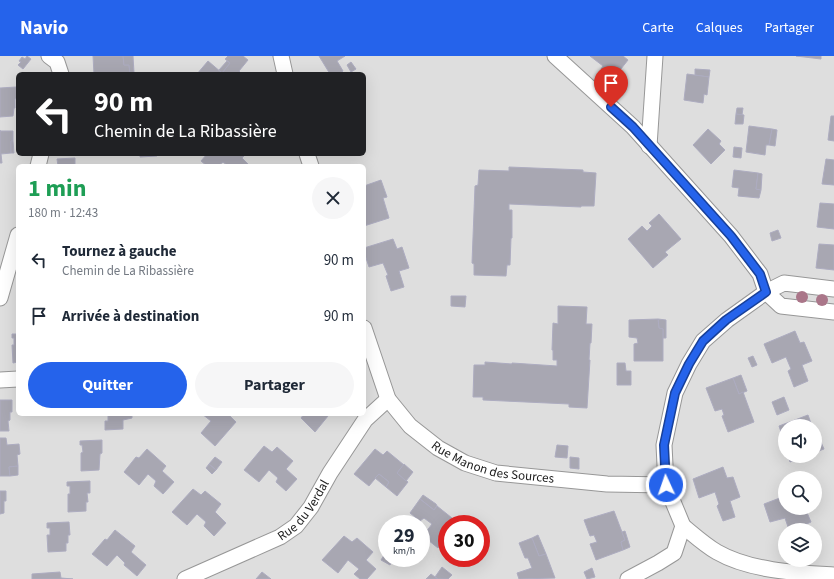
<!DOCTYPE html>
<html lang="fr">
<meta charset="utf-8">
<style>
body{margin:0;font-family:"Source Sans 3",sans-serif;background:#f6f6f7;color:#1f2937;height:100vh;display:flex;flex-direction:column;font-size:15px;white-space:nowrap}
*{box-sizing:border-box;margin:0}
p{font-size:13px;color:#747a83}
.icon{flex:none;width:22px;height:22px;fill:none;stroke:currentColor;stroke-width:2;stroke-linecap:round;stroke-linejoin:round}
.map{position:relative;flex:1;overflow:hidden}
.side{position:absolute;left:16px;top:108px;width:350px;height:252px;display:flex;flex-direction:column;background:#fff;border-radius:6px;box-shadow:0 4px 16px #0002}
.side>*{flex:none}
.guide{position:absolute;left:16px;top:16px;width:350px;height:84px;border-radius:6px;box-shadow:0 4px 16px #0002;background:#202124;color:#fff;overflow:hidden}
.controls{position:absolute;left:778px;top:363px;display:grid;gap:8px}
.controls a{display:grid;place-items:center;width:44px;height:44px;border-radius:50%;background:#fff;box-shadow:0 4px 16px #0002;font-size:20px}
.speed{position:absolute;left:378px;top:459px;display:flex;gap:8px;font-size:20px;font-weight:700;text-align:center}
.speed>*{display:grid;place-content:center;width:52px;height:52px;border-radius:50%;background:#fff;box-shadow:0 4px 16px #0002;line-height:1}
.speed small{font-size:10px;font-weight:400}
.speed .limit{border:6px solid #d22;background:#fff;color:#111}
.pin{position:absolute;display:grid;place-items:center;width:34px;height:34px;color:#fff;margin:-41px -17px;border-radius:50% 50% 50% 0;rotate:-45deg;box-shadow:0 0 4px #0007}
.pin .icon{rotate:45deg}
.me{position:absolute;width:44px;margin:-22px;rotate:357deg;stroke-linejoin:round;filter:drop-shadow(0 0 3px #0008)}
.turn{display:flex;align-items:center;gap:14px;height:84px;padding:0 12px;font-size:18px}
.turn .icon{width:52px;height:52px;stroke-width:2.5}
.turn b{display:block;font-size:28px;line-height:34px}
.round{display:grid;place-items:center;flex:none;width:42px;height:42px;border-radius:21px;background:#f6f6f7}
.head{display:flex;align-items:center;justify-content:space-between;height:68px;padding:0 12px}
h1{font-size:24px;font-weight:700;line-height:30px;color:#1e9e55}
.action{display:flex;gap:8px;margin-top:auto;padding:8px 12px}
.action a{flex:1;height:46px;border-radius:24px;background:#2563eb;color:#fff;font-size:16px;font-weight:700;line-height:46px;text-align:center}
.action a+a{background:#f6f6f7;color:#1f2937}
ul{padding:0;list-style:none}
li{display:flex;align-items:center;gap:12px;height:56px;padding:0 12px}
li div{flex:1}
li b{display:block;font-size:15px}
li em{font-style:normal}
header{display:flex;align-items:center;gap:24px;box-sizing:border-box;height:56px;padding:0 20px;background:#2563eb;color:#fff}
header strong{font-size:19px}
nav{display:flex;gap:22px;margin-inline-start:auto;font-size:14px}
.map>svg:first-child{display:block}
.residential{fill:#dedede;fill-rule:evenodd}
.building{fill:#a8a7b2;stroke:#adacc0}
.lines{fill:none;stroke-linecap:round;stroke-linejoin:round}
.minor-casing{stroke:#979797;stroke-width:17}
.minor{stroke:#fff;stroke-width:15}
.tree{fill:#aa7689}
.route-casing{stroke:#184099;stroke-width:10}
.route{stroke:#2563eb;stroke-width:7}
.labels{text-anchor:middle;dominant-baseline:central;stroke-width:4;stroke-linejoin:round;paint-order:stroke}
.street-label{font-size:13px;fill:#202020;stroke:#fff}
</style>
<header>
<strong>Navio</strong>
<nav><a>Carte</a><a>Calques</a><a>Partager</a></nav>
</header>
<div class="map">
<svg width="834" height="523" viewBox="0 0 834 523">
<rect width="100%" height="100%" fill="#eae8f0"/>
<path class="residential" d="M0,0H834V523H0ZM18,18H364V98H18ZM18,110H364V358H18ZM785,370H815V400H785ZM785,422H815V452H785ZM387,468H421V502H387ZM447,468H481V502H447ZM785,474H815V504H785Z"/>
<g class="building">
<path d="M27,0L31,3L23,13L18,9L21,6L19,5L22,1L25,3Z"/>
<path d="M93,0H123L124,9H129L130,18H94Z"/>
<path d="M123,0H133L134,17L130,18L129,9H124Z"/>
<path d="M228,0H243L248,4L239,15L242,18H197L208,5L222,17L230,7L225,3Z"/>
<path d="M319,0H345L337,5L343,15L339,18H330Z"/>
<path d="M590,0H623L628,4L613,23L601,13L603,10Z"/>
<path d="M796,0H821V3Z"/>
<path d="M227,5L230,7L222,17L219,14Z"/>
<path d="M351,6L356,13L351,16L347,9Z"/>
<path d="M695,13L710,14L709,21L695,19Z"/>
<path d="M687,18L709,21L707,39L704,38L703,47L684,44Z"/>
<path d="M16,31L17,42L15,43V52H14L13,60L0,61V32Z"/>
<path d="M737,52H743L742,59L736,58Z"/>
<path d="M736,58L744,59L743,68H735Z"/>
<path d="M831,60H834V85L828,84Z"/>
<path d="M749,70L772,73L769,89H766L765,99L746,96Z"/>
<path d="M708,73L721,85L719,88L725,94L711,108L693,89Z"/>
<path d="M772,73L777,74L775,90L769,89Z"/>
<path d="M0,74V75H13V85H11V97L1,98L2,107H0Z"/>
<path d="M11,85H13L14,97H11Z"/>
<path d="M734,91L742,92L741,102L733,101Z"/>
<path d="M140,98H157V100L140,101Z"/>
<path d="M207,98H246L242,102L248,108L246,110H228L223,106L218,110H207L201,105Z"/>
<path d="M75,102V110H58L57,103Z"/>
<path d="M826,103L834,104V129L822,128Z"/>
<path d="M509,111L583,114V116L596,117L594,150H581V151L509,148V154H512V182H511L510,209H507L506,220L474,219V208L472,207L475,130L478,129L479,114L509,115Z"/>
<path d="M734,114L758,117L756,133L761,134L759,142L738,140L739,132L732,131Z"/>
<path d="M758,117L762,118L761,134L756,133Z"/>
<path d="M381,124L387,141L383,142L389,162L364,170V130Z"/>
<path d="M820,147L834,148V173L817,171Z"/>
<path d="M659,158L681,183L665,196L668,199L653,212L628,183L642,170L647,175L652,170L649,167Z"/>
<path d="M778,174L781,182L772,185L770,177Z"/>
<path d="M393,183L397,193L402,191L409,212L399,215L404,231L391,235L386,220L388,219L383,207L369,211L364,196V192Z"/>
<path d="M819,188L834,189V214L816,212Z"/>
<path d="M451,240H466L465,251L451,250Z"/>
<path d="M558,250L587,251L586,268H592L591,287H590L589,304H590L587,352L569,351V348L483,344V341H473L474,309H485V306L512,308V307L557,310V304H553V294H552L553,267L558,268Z"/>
<path d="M658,263L666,264V282H663V273L659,272Z"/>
<path d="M658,263L659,272L663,273V305H634V288L638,287L637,282L629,281V264Z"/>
<path d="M795,275L800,287L804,286L812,305L802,309L808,325L794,331L788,315L791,313L786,301L772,307L764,288Z"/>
<path d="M12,278H18V306L13,307L12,289H14V282H12Z"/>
<path d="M753,300L757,309L752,311L748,302Z"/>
<path d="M617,307H625L626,315H631V329H617Z"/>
<path d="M741,319L747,335L739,338L733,322Z"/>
<path d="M733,322L739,338L743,336L754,366L728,376L722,360L724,359L722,353L715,355L706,332Z"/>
<path d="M784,341L789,354L777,359L772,346Z"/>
<path d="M0,344H12V356H10V364L8,365L9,375H0Z"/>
<path d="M108,358H132V362L123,364V373L105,374V365H108Z"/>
<path d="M202,358H228L236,366L215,390L201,377L211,365Z"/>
<path d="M304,358H327L328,360L315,376L301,362Z"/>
<path d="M808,359L812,370H785V382H783L779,370Z"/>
<path d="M817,377L824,393L816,396L815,386L818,385L815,378Z"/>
<path d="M0,382H6L7,389L19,388L20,398L17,399L18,410L9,411L10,420H0Z"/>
<path d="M102,384V397L100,398L99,414L81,415V397L83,396L82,389H80V385Z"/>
<path d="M557,389L568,390L567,402L555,401Z"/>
<path d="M264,390L272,396L277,391L293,405L286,413L297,423L286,435L276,426L278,422L269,414L259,426L244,414Z"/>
<path d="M147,393L166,410L162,415L174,426L163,438L154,430L156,425L148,418L139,429L124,416L136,401L139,402Z"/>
<path d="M375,393L383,399L387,395L404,409L397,417L408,426L397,440L386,431L389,426L379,418L369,430L354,418Z"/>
<path d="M788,400H806L790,406Z"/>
<path d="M215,401L222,406L216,414L209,408Z"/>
<path d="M570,401L579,402V413L570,412Z"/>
<path d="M209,408L216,414L212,418L206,412Z"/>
<path d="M404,408L413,416L406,425L397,417Z"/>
<path d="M18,410V419L10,420L9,411Z"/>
<path d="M723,411L727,422L733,421L740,441L730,445L735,461L723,465L717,450L719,448L715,436L699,442L693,423Z"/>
<path d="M379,418L389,426L386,431L375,422Z"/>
<path d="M90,425V437H87L88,446H86V455L68,456V438H70V430H67V426Z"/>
<path d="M193,433L201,439L205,435L221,448L215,456L226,467L214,480L204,470L206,466L197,458L187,469L172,456Z"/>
<path d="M0,435H6V445H4V457L0,458Z"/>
<path d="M423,439L436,448L437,450L434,454L420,443Z"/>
<path d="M785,440V452H805L811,466L800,471L801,474H789L785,462L770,466L764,448Z"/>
<path d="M420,443L434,454L437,450L457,466L455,468H447V481L438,492L423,480L432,468L424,462L420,465L410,457Z"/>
<path d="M614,455L625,484L621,486L623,494L596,504L590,488L597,486L594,479L590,480L584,464Z"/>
<path d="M69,466L70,479H68V487H66V495L48,496L47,479H50V472H47V467Z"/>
<path d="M115,474L135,490L131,496L146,509L137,520L124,509L125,507L117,499L107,510L92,498L105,483L107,484Z"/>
<path d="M625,475L630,491L623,494L621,486L625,484L622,476Z"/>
<path d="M538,479L546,498L539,500L532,482Z"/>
<path d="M344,480L352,486L357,482L373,496L366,504L376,513L367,523H360L354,518L359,513L348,504L338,517L322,504Z"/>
<path d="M532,482L539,500L546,498L555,522L519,523L517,517L532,512L528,502H525L519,487Z"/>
<path d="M386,496L387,502H395L390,509L381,504Z"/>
<path d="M442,511L452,519L448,523H438L435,521Z"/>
<path d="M592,512L595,521L587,523L584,516Z"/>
<path d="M60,516L61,522L73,523H32V518Z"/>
<path d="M262,516L271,523H256Z"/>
<path d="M431,518L435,521L438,523H426Z"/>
</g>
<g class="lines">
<g class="minor-casing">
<g id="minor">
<path d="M49,0L57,6L61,18"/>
<path d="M281,0L285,18"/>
<path d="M555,0L633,71L731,180L760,218L766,236L781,250L834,256"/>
<path d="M649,90L655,0"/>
<path d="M307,98L311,110"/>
<path d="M38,110L41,98"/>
<path d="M0,242L18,179"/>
<path id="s1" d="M364,272L388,343L410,370L438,392L465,407L496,417L607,428L666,429"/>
<path d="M0,324L18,323"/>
<path d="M683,470L666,429L664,389L675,337L689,308L703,285L727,264L766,236L784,227L834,233"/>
<path d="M683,470C694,479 705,489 717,496C750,515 797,517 834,519"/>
<path id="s2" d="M185,523L280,481L296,470L311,451L330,417L365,364L388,343"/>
<path d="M628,523L658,507L674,497L683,470"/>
</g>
</g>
<use href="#minor" class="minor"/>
</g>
<g class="tree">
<circle cx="802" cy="241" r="6"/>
<circle cx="822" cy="244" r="6"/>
</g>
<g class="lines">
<g class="route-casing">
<path id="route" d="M611,51L633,71L731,180L760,218L766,236L726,264L703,285L689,308L675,337L664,389L666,429"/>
</g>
<use href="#route" class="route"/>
</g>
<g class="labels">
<g class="street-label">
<text stroke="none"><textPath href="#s1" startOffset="203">Rue Manon des Sources</textPath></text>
<text stroke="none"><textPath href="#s2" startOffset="140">Rue du Verdal</textPath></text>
</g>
</g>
</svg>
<div class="controls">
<a><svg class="icon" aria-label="sound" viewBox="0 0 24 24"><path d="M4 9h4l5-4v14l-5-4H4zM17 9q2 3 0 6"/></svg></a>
<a><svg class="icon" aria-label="search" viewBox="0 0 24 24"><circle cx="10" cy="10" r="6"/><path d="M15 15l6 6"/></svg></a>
<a><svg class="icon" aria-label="layers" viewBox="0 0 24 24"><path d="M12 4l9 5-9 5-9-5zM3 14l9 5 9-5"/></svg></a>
</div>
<div class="speed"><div>29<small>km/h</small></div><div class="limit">30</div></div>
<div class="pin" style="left:611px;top:51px;background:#d93025"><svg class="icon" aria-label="arrive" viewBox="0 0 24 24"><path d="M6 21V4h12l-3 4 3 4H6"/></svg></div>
<svg class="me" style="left:666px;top:429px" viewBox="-20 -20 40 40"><circle r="17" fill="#2563eb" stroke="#fff" stroke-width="3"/><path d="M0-11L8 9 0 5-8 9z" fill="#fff"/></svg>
<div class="guide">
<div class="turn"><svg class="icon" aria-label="left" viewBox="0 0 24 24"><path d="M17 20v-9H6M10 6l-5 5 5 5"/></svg><div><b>90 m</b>Chemin de La Ribassière</div></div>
</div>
<section class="side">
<div class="head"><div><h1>1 min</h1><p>180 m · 12:43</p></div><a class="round"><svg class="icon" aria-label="close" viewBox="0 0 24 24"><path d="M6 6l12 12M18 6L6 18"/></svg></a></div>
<ul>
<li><svg class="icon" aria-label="left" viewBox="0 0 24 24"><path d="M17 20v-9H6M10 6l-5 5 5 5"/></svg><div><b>Tournez à gauche</b><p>Chemin de La Ribassière</p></div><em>90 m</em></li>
<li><svg class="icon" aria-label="arrive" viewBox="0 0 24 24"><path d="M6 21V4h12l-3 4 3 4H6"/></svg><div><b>Arrivée à destination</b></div><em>90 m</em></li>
</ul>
<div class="action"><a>Quitter</a><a>Partager</a></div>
</section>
</div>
